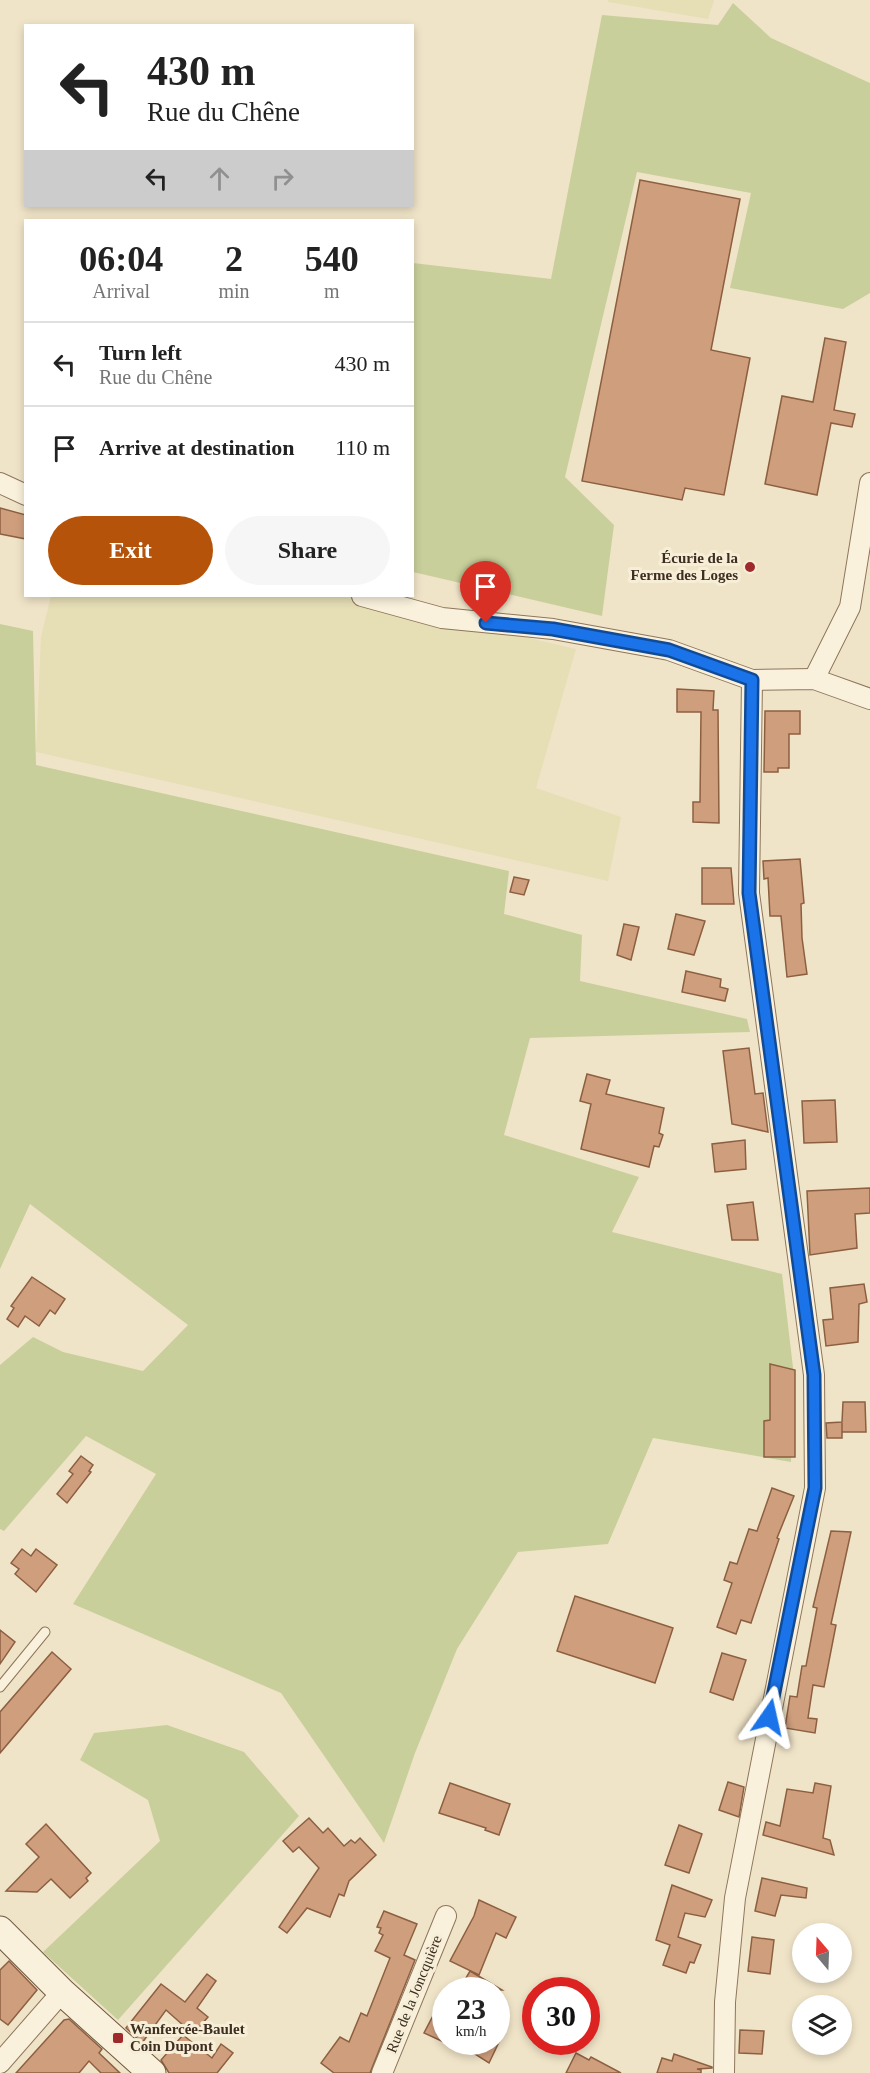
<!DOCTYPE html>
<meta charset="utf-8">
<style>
body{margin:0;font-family:Georgia,serif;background:#f6f6f6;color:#222;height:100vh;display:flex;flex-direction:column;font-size:22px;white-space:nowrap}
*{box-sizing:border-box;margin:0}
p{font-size:20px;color:#767676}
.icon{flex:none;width:33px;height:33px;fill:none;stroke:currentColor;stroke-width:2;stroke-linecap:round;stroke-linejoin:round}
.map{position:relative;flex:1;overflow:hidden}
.drawer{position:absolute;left:24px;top:219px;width:390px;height:378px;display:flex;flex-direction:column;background:#fff;border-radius:0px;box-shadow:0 3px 9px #0003}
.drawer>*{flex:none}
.hud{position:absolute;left:24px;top:24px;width:390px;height:183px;border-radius:0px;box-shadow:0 3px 9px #0003;background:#fff;color:#222;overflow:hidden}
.needle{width:39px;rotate:341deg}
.controls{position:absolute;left:792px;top:1923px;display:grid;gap:12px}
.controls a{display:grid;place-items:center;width:60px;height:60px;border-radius:50%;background:#fff;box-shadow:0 3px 9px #0003;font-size:30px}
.speed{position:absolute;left:432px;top:1977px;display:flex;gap:12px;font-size:30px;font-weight:700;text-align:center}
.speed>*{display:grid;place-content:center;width:78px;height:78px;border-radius:50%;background:#fff;box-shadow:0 3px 9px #0003;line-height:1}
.speed small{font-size:15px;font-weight:400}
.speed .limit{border:9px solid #d22;background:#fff;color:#111}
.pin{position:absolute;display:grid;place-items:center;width:51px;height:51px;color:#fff;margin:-62px -26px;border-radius:50% 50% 50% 0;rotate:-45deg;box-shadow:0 0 6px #0007}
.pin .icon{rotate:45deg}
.me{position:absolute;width:66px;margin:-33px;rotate:11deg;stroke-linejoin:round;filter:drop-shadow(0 0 4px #0008)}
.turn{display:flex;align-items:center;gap:21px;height:126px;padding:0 24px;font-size:27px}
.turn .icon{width:78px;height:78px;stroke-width:2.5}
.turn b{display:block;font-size:42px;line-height:51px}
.lanes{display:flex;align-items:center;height:57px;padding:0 24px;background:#0003;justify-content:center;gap:30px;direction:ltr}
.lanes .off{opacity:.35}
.eta{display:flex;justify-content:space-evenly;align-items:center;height:102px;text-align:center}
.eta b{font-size:36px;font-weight:700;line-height:42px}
.button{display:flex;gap:12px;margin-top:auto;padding:12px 24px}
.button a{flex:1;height:69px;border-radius:36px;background:#b45309;color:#fff;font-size:24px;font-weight:700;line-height:69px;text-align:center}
.button a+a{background:#f6f6f6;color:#222}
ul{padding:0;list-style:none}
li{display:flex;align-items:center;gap:18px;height:84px;padding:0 24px;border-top:2px solid #e0e0e0}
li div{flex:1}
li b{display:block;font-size:22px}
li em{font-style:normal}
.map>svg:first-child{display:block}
.farmland{fill:#e6deb5}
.green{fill:#c9cf9b}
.building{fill:#cf9f7d;stroke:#8d5f41;stroke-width:1.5}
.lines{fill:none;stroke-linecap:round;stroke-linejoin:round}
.lane-casing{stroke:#8d765c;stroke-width:11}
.street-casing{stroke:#8d765c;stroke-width:22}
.secondary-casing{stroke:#6f573f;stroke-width:29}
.lane{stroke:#faf1dc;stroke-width:9}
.street{stroke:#faf1dc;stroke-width:20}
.secondary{stroke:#faf1dc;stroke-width:27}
.route-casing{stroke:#114b97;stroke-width:15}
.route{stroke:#1a73e8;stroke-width:10}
.poi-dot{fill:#9e2a2b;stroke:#f7eed8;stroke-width:2}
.labels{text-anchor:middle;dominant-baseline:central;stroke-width:6;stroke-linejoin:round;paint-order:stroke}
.poi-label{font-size:15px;font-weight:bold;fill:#3d2e20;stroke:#f7eed8;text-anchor:end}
.street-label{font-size:15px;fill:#3d2e20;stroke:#f7eed8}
</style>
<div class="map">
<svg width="870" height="2073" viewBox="0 0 870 2073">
<rect width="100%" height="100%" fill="#f0e4c8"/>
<g class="farmland">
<path d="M608,0H714L708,19L608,2Z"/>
<path d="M51,596H348L576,649L536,788L621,817L608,881L36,752L41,637Z"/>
</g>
<g class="green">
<path d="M733,3L771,38L870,83V293L843,309L730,288L751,193L637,172L565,477L614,525L602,616L413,572V263L551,279L602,15L718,25Z"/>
<path d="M0,624L33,631L36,765L509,871L504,914L582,935L580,981L747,1019L750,1032L530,1038L504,1135L639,1177L612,1232L782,1274L794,1376L791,1462L653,1438L608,1544L518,1552L457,1649L415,1753L384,1843L281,1693L73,1604L156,1474L86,1436L4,1531L0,1529V1365L33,1337L63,1352L143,1371L188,1325L30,1204L0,1269Z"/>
<path d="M167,1725L244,1752L299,1816L118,2020L43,1952L160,1841L148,1800L80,1760L94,1733Z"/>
</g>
<g class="building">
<path d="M640,180L740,199L711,350L750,358L724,495L685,488L682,500L582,481Z"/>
<path d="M825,338L846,342L834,410L855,414L852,427L831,423L817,495L765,484L782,396L813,402Z"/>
<path d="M0,508L26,515V539L0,534Z"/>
<path d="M677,689L714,691L713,710H718L719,823L693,822V802H700L701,712H677Z"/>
<path d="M765,711H800V734H789V768H778V772H764Z"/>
<path d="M800,859L804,903L801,904L802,938L807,974L787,977L781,916H770L768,878L764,879L763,861Z"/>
<path d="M702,868H731L734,904H702Z"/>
<path d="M514,877L529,880L524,895L510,892Z"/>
<path d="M676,914L705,921L694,955L668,949Z"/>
<path d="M624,924L639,927L631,960L617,955Z"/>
<path d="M686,971L721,979L720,987L728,989L725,1001L682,992Z"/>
<path d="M749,1048L755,1094L763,1093L768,1132L732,1124L723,1051Z"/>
<path d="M587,1074L610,1080L606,1094L664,1108L659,1133L663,1135L659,1147L654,1146L649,1167L581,1149L591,1104L580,1101Z"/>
<path d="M835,1100L837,1142L804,1143L802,1101Z"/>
<path d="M745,1140L746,1169L715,1172L712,1144Z"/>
<path d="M870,1188V1213L855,1214L857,1248L810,1255L807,1191Z"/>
<path d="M753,1202L758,1240H732L727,1205Z"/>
<path d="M32,1277L65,1299L55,1314L50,1310L39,1326L25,1316L18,1327L7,1319L14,1308L11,1306Z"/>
<path d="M864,1284L867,1302L859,1304L858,1342L826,1346L823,1320L833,1319L830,1288Z"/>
<path d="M770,1364L795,1370V1457H764V1421L770,1420Z"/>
<path d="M843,1402H865L866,1432H842V1423V1438H827L826,1423L842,1422Z"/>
<path d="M81,1456L93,1465L89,1471L91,1472L67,1503L57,1494L73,1474L69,1471Z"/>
<path d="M772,1488L794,1496L777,1538L779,1539L751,1623L741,1620L736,1634L717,1627L732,1583L724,1580L730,1562L737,1564L749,1529L757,1531Z"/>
<path d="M831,1531L851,1532L831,1624L836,1625L824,1687L813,1685L808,1718L817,1719L815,1733L785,1728L790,1696L797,1697L802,1666H806L817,1608L813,1607Z"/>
<path d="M22,1549L31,1556L36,1549L57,1565L36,1592L15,1574L19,1569L11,1563Z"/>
<path d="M575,1596L673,1628L655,1683L557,1651Z"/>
<path d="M0,1630L15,1642L0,1664Z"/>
<path d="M52,1652L71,1669L0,1753V1712Z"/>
<path d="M722,1653L746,1660L733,1700L710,1692Z"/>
<path d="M728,1782L744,1787L739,1817L719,1810Z"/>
<path d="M450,1783L510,1804L499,1835L485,1830L486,1828L439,1813Z"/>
<path d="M815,1783L831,1786L823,1838L830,1840L834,1855L763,1835L766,1822L780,1826L787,1789L813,1793Z"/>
<path d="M309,1818L323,1833L328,1828L344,1846L351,1840L355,1843L360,1838L376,1855L349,1881L344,1896L339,1894L330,1917L307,1908L287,1933L279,1927L319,1868L299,1847L293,1852L283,1841Z"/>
<path d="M46,1824L91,1873L86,1878L88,1881L70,1898L51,1879L37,1892L6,1891L39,1857L26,1844Z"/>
<path d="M679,1825L702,1834L689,1873L665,1865Z"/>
<path d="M762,1878L807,1888L806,1898L781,1895L775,1916L755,1911Z"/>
<path d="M672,1885L712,1900L705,1917L685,1913L678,1937L701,1945L694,1963L690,1962L686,1973L663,1965L670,1945L656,1940Z"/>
<path d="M479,1900L516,1917L506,1938L496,1933L479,1975L450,1961L474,1916Z"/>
<path d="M384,1911L417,1924L404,1955L415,1960L370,2073H334L321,2063L340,2037L349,2042L361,2013L367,2016L390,1958L375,1951L383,1935L379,1933L381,1928L377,1927Z"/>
<path d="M752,1937L774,1940L770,1974L748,1971Z"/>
<path d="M9,1961L37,1990L8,2025L0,2019V1970Z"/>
<path d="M470,1971L502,1990H459Z"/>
<path d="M207,1974L216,1981L197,2008L208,2017L193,2034L166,2010L142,2043L126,2028L161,1984L185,2002Z"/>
<path d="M446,1991V2043L424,2033Z"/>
<path d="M69,2019L102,2049L99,2053L120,2073H101L89,2061L79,2073H16L64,2020Z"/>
<path d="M740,2030L764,2031L762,2054L739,2053Z"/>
<path d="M183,2035L212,2058L221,2044L233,2053L217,2073H169L161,2060Z"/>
<path d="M456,2042H499L489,2063Z"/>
<path d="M576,2053L589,2060L591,2057L621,2073H566Z"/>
<path d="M674,2054L712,2067V2068L697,2069L701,2070V2073H657L662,2058L672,2061Z"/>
</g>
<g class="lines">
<g class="lane-casing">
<path id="lane" d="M0,1687L45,1632"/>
</g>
<g class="street-casing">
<g id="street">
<path d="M0,483L26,495"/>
<path d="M362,596L442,618L553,629L669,650L752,680L814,679L870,699"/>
<path d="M814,679L850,607L870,483"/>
<path d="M0,2063L62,1992"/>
<path d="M382,2073L446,1916"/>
<path d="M724,2073L725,2002L735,1898L815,1488L814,1375L749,893L752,680"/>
</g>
</g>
<g class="secondary-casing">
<path id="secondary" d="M0,1930L62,1992L152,2073"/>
</g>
<use href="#lane" class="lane"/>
<use href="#street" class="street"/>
<use href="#secondary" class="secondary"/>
</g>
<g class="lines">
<g class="route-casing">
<path id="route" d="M486,623L553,629L669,650L752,680L749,893L814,1375L815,1488L769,1717"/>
</g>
<use href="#route" class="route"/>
</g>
<g class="poi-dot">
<circle cx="750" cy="567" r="6"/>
<rect x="112" y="2032" width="12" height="12" rx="3"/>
</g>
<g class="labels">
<g class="poi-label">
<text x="738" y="558">Écurie de la<tspan x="738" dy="17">Ferme des Loges</tspan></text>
<text x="130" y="2029" text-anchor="start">Wanfercée-Baulet<tspan x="130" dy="17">Coin Dupont</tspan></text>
</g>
<g class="street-label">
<text transform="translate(414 1994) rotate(-68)">Rue de la Joncquière</text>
</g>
</g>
</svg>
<div class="controls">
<a><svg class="needle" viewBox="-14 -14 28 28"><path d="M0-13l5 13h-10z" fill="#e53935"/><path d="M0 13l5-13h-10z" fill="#767676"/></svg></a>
<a><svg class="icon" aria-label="layers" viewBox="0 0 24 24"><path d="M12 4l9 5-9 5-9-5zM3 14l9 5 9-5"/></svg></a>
</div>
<div class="speed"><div>23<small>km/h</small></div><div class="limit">30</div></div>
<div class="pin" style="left:486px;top:623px;background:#d93025"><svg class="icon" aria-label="arrive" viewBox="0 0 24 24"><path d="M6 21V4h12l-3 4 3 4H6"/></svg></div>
<svg class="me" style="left:769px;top:1717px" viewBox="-20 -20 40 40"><path d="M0-17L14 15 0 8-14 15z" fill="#1a73e8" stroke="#fff" stroke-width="4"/></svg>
<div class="hud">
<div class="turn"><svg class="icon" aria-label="left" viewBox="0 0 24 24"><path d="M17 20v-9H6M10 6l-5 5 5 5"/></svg><div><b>430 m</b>Rue du Chêne</div></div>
<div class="lanes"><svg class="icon" aria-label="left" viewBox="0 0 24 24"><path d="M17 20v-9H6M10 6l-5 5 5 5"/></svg><svg class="icon off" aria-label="ahead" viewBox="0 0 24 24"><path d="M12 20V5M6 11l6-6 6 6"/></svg><svg class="icon off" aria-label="right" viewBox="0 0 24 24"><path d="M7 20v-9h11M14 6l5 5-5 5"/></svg></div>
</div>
<section class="drawer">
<div class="eta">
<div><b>06:04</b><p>Arrival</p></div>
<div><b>2</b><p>min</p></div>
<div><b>540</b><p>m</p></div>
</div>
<ul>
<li><svg class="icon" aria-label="left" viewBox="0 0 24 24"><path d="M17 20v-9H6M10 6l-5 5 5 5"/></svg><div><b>Turn left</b><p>Rue du Chêne</p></div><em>430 m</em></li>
<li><svg class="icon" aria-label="arrive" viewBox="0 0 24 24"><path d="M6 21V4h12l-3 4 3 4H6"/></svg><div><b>Arrive at destination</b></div><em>110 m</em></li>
</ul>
<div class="button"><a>Exit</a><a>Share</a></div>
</section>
</div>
